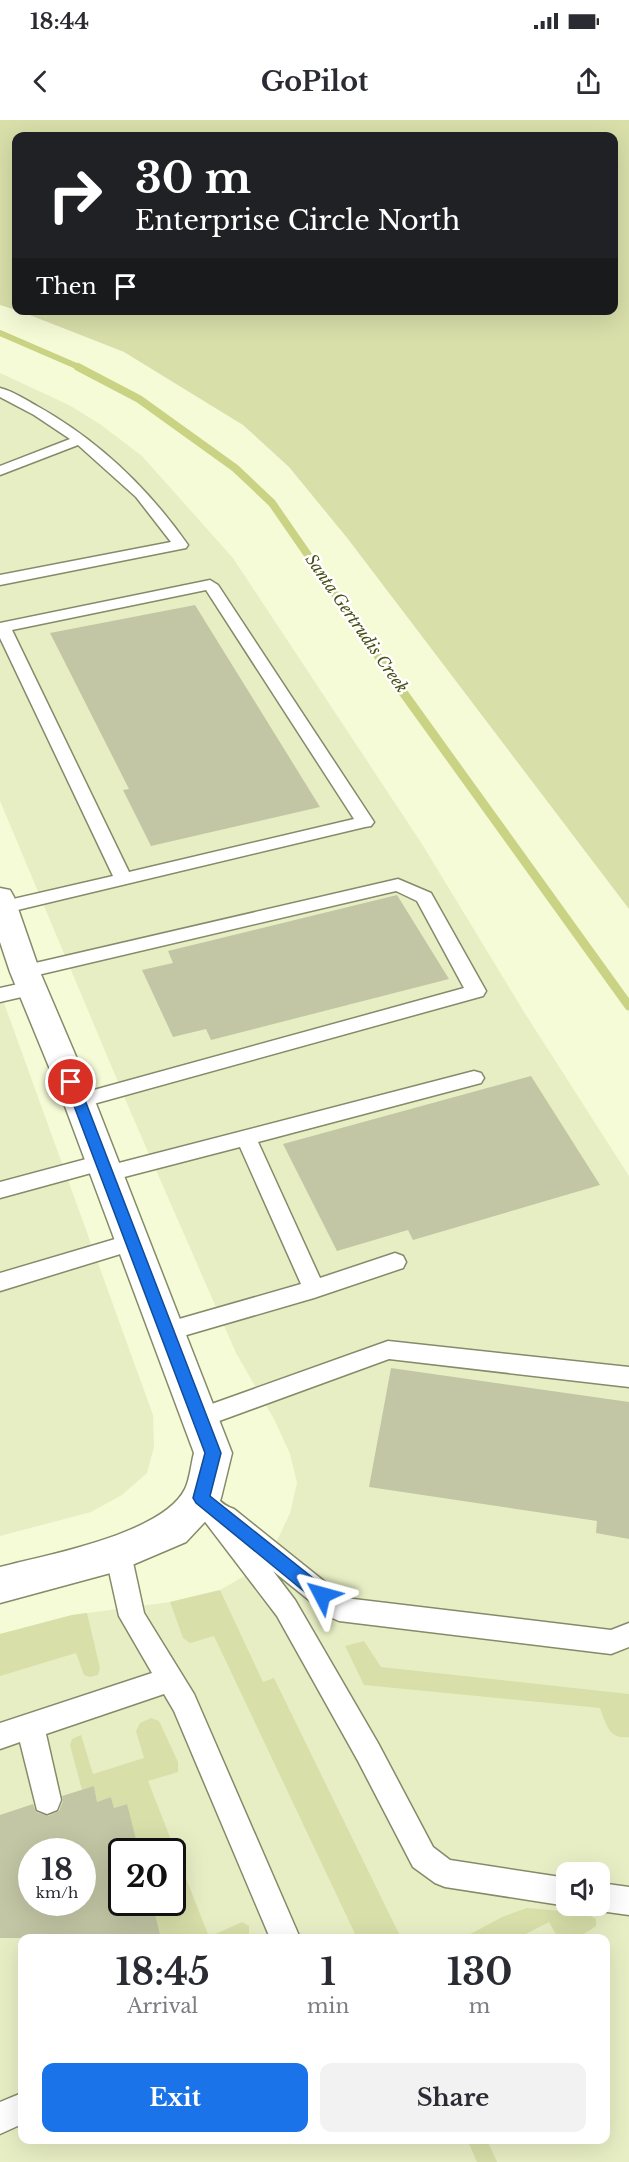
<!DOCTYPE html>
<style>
body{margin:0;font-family:"Libre Baskerville",serif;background:#f2f2f3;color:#2b2b33;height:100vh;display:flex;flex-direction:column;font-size:22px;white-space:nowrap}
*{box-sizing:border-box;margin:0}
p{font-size:20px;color:#7c7c81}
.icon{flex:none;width:33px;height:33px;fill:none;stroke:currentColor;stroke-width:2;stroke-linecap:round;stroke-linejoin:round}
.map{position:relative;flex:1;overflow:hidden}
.side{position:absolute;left:18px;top:1814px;width:592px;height:210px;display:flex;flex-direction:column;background:#fff;border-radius:12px;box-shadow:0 6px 24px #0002}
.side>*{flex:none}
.top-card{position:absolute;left:12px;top:12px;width:606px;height:183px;border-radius:12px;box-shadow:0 6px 24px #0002;background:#202124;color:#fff;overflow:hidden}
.fabs{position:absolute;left:556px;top:1742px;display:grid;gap:12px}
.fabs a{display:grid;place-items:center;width:54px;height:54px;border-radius:12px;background:#fff;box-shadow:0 6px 24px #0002;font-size:30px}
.speed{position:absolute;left:18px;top:1718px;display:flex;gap:12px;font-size:30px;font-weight:700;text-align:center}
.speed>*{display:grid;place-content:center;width:78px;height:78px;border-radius:50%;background:#fff;box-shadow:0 6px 24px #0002;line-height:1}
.speed small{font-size:15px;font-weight:400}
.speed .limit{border:3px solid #111;border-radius:9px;background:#fff;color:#111}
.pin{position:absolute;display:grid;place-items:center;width:51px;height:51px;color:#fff;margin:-26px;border:3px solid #fff;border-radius:50%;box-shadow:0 2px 6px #0007}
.me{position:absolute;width:66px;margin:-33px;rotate:309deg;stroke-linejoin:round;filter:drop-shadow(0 0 4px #0008)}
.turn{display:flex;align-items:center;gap:21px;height:126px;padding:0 24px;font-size:27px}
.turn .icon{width:78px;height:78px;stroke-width:2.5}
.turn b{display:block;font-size:42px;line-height:51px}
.then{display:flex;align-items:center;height:57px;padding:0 24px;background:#0003;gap:12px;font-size:22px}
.eta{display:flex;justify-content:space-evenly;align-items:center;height:102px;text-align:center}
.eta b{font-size:36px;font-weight:800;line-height:42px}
.primary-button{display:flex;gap:12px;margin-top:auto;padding:12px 24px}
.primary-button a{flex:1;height:69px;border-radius:12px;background:#1a73e8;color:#fff;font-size:24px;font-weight:800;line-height:69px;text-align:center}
.primary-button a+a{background:#f2f2f3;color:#2b2b33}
.status{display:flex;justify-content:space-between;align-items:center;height:42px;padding:0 30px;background:#fff;direction:ltr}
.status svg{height:16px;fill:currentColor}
header{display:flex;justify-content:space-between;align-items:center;height:78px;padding:0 24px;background:#fff;font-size:27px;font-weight:800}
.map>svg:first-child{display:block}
.built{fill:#e8eec4;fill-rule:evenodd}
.green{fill:#d8dfa9}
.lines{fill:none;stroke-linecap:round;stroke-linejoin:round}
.stream-far2{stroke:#cad384;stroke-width:6}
.stream-far1{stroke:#cad384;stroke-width:8}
.stream{stroke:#cad384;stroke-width:9}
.building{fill:#c2c6a4;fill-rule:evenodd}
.service-casing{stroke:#858a69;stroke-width:3}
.tertiary-casing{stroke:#858a69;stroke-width:3}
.service{fill:#fff;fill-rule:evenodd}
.tertiary{fill:#fff;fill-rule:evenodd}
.route{fill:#1a73e8;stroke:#114b97;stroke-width:1.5}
.labels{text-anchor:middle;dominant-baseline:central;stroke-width:5;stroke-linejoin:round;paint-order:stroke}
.far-water-label{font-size:16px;font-style:italic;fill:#484d12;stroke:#fff}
</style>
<div class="status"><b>18:44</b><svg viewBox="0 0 49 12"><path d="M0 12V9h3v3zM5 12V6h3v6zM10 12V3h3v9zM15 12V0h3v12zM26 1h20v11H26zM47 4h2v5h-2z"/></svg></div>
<header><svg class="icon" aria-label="back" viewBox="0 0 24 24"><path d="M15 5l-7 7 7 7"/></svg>GoPilot<svg class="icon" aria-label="share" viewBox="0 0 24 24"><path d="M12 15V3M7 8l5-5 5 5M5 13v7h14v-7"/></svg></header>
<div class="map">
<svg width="629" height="2042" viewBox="0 0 629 2042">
<rect width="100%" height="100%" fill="#f6fbd7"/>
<g class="built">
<path d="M0,253L69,285L100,304L142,336L233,438L422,724L526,895L629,1056V2042H0V1514L72,1495L170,1482L220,1470L255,1450L274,1427L290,1393L297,1363L290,1334L275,1301L236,1233L131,993L0,681ZM32,1731H82V1782H32ZM122,1731H172V1782H122ZM567,1752H600V1785H567ZM22,1818H606V2019H22Z"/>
<path d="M0,872L153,1295L154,1327L147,1353L122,1375L91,1392L0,1416Z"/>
</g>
<g class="green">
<path d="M0,0H629V789L348,419L289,347L243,305L124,232L17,190H614V16H16V190L0,185Z"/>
<path d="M220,1470L263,1562L274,1558L401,1818H357L214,1516L190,1523L183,1518L170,1482Z"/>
<path d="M87,1493L100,1548L98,1555L90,1557L84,1555L76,1533L0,1556V1514L72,1495Z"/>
<path d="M364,1521L381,1547L629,1574V1617C609,1620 606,1604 600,1588L364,1565L345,1526Z"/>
<path d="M151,1598L159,1601L178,1642V1652L148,1661L209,1817L242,1802L249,1806V1818H161L152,1782H172V1731H139L126,1684L114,1688L111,1677L97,1682L94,1666L82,1670L70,1625L72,1619L81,1615L93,1654L144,1638L136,1611L140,1603Z"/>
<path d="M527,1788L585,1793L596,1799V1806L578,1818H558L549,1802L518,1818H463L502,1797Z"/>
<path d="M467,2019H482L484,2024L488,2022L497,2042H477Z"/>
</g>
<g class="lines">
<path class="stream-far2" d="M0,213L81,248"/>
<path class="stream-far1" d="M78,247L139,279L235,348L272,383L393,558"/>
<path class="stream" d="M392,557L629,886"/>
</g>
<g class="building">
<path d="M195,485L320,687L151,726L123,670L129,669L50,513Z"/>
<path d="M397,775L449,859L211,920L206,909L173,917L142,850L173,843L168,831Z"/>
<path d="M531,956L600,1065L413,1120L408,1110L337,1131L283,1024Z"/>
<path d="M391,1248L629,1282V1419L596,1413L597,1401L369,1367Z"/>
<path d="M94,1666L97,1682L111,1677L114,1688L127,1684L139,1731H122V1782H152L161,1818H0V1695L33,1684L36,1692L48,1696L59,1691L63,1681L62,1676ZM32,1731H82V1782H32Z"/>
</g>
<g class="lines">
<g class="service-casing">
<g id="service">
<path d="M0,268C13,271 26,280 37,286C98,320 148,368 188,425L186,428L0,465V455L171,422L136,377L78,325L0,355V346L70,319L34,295L0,277Z"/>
<path d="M210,460L218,465L374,702L371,706L365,707L5,793L0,792V782L113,756L0,518V503ZM206,470L354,699L129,752L12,510Z"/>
<path d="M398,759L431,773L486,871L483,876L79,988L72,986L69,981L72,976L464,868L417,781L396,771L25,858L18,857L15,852L18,847Z"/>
<path d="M32,861L39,863L42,868L39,873L0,882V868Z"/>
<path d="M474,951L481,953L484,958L481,963L258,1022L320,1158L395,1133L403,1136L406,1142L403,1148L314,1178L166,1221L158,1219L154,1212L158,1205L301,1164L240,1027L105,1062L97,1060L95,1052L0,1078V1062L101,1035L109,1037L111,1045Z"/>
<path d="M132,1114L140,1116L143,1122L140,1128L0,1171V1153Z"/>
<path d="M388,1221L629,1247V1267L389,1239L200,1308L192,1305L188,1298L192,1291Z"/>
<path d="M202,1367C218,1373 216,1383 234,1389L345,1478L611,1510L629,1503V1527L611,1534L339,1501L330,1497L273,1451L295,1480L378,1623L433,1727L450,1740L567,1758V1785H570L567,1786L445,1767L435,1763L413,1747L358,1641L277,1496L193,1386L190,1378L193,1370Z"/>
<path d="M118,1422L127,1425L131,1433L144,1493L194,1574L300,1818H270L174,1591L164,1574L46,1614L61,1680L57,1690L47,1694L37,1690L20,1622L0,1629V1603L152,1553L119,1496L105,1433L109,1425Z"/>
<path d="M600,1763L629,1767V1795L600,1791L590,1787L589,1785H600Z"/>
<path d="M22,1973V2004L0,2014V1982Z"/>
</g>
</g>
<g class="tertiary-casing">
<path id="tertiary" d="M0,768L10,770L14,777L40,852L95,981L232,1333L221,1378L216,1390L186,1422L118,1451L0,1483V1447C46,1435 163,1414 185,1369C190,1359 191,1344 194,1333L63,981L10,852L0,822Z"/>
</g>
<use href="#service" class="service"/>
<use href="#tertiary" class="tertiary"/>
</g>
<path class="route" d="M71,957L78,962L221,1333L210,1376L328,1470L330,1475L328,1481L322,1483L316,1481L196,1383L193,1378L205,1333L65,962Z"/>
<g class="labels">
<g class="far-water-label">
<text transform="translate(357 503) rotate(55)">Santa Gertrudis Creek</text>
</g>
</g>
</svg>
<div class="fabs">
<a><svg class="icon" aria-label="sound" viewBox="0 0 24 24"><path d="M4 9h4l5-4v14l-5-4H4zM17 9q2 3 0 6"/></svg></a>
</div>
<div class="speed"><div>18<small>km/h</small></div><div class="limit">20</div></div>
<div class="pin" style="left:71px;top:962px;background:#d93025"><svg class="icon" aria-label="arrive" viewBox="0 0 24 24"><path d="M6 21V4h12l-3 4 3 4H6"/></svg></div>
<svg class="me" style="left:322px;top:1475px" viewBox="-20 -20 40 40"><path d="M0-17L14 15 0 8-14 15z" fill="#1a73e8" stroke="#fff" stroke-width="4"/></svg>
<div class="top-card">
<div class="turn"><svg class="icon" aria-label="right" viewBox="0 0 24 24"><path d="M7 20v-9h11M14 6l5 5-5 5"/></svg><div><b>30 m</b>Enterprise Circle North</div></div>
<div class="then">Then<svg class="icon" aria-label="arrive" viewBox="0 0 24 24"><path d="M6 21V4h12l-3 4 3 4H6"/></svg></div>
</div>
<section class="side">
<div class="eta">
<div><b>18:45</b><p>Arrival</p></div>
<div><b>1</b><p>min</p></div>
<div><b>130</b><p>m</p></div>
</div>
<div class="primary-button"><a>Exit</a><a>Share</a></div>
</section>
</div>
